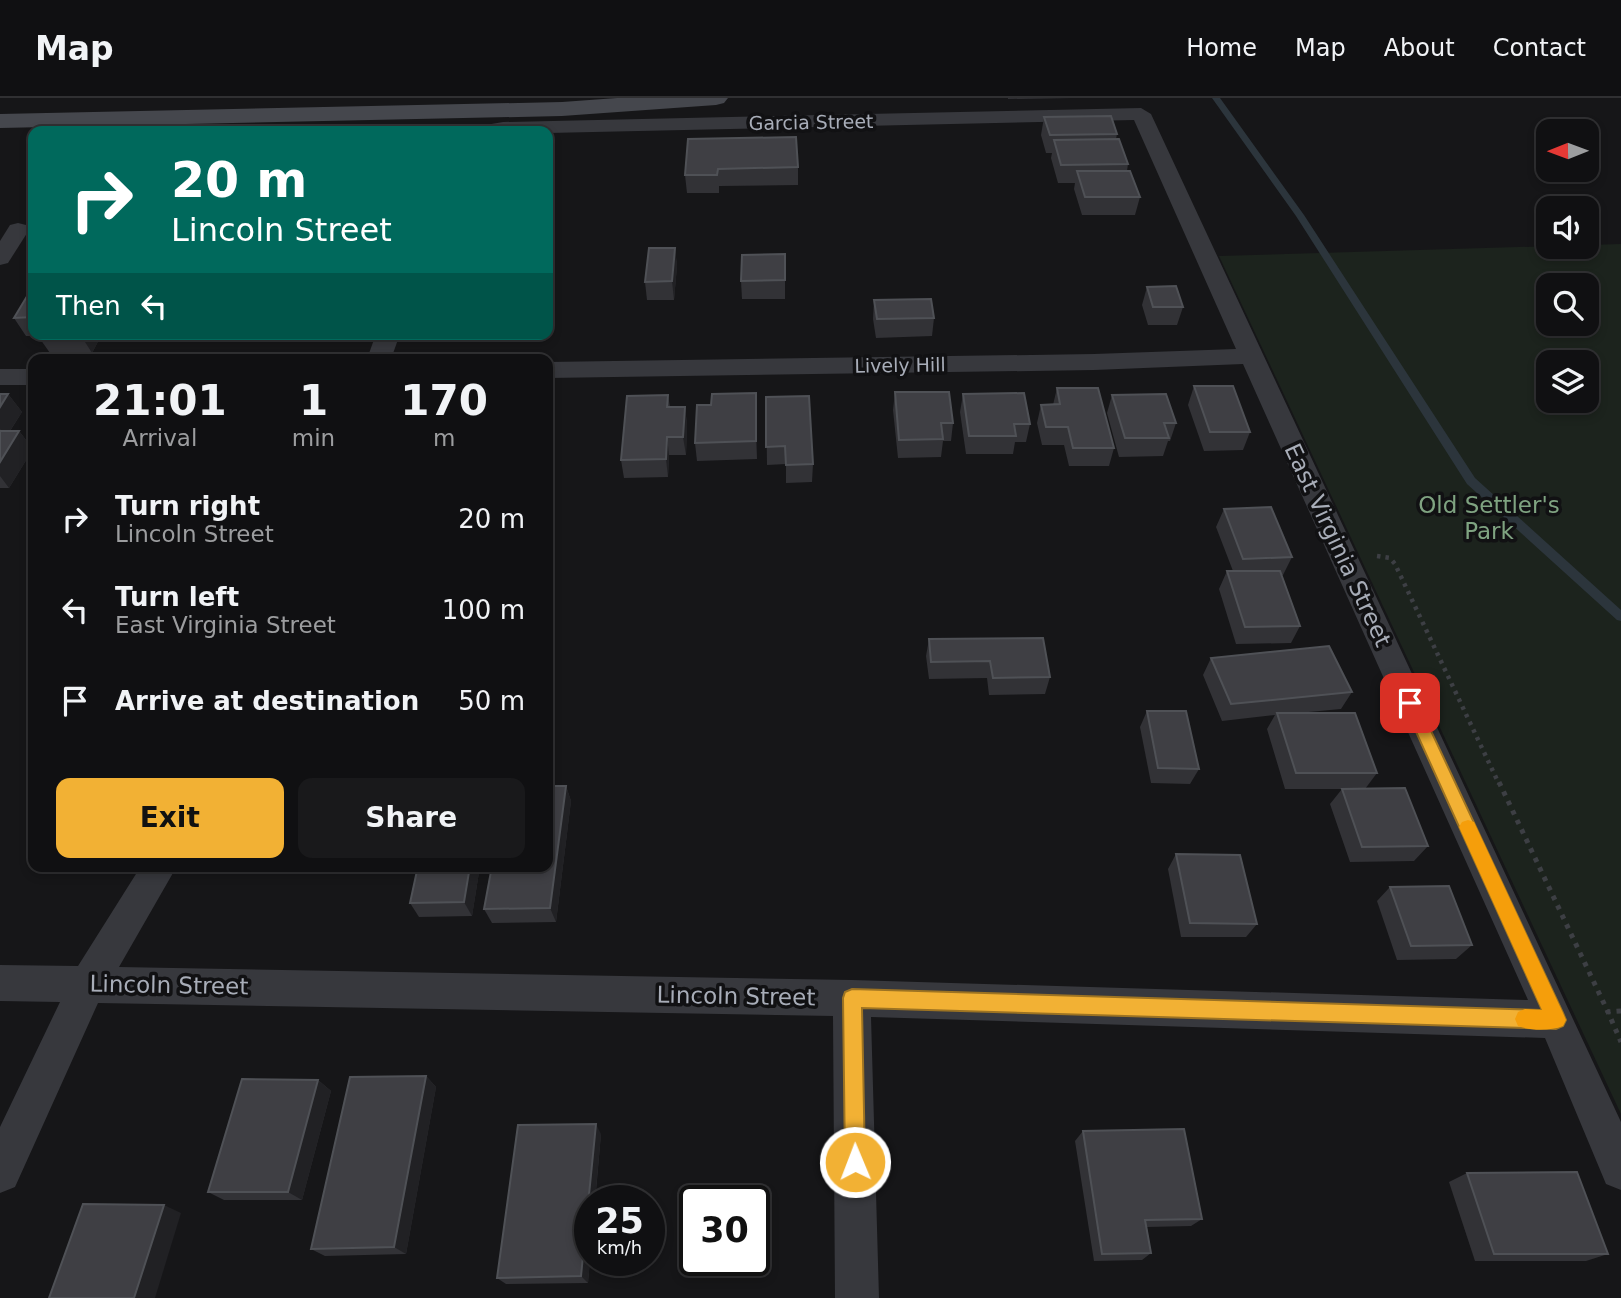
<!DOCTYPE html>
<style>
body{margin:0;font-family:"DejaVu Sans",sans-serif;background:#19191b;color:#f1f3f6;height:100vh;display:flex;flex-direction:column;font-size:26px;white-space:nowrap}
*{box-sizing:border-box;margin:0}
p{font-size:23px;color:#9c9d9f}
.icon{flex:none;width:38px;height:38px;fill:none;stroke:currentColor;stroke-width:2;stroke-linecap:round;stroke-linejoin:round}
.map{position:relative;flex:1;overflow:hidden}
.details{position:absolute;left:28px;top:256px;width:525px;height:518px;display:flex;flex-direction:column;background:#101012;border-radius:14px;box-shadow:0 4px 10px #0003,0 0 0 2px #303032}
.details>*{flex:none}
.hud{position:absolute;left:28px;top:28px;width:525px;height:214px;border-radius:14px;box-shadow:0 4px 10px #0003,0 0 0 2px #303032;background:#00695c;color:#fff;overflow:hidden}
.needle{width:46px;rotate:269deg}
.buttons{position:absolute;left:1536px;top:21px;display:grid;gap:14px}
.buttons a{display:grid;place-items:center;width:63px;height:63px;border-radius:14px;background:#101012;box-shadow:0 4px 10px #0003,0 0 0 2px #303032;font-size:35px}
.speed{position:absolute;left:574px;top:1087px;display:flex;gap:14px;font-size:35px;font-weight:700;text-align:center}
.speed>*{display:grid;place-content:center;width:91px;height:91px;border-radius:50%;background:#101012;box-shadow:0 4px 10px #0003,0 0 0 2px #303032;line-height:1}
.speed small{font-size:18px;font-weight:400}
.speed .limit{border:4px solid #111;border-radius:10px;background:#fff;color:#111}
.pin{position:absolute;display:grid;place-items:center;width:60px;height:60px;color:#fff;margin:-30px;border-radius:14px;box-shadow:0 4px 10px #0006}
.me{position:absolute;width:77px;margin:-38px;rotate:359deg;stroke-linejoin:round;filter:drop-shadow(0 0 5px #0008)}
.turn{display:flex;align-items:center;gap:24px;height:147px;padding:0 28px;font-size:32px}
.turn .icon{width:91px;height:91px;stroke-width:2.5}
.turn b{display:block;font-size:49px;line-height:60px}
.then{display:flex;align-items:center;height:66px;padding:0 28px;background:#0003;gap:14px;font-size:26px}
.eta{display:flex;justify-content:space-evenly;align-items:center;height:119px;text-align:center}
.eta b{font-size:42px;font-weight:700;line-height:49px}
.action{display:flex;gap:14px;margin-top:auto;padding:14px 28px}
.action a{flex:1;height:80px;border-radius:14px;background:#f2b134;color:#111;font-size:28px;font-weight:700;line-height:80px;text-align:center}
.action a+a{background:#19191b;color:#f1f3f6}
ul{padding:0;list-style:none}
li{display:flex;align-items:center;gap:21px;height:91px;padding:0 28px}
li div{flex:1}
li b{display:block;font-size:26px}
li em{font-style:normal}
header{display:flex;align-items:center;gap:42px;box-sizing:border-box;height:98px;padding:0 35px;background:#101012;border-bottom:2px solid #303032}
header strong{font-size:33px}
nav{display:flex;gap:38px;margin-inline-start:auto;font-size:24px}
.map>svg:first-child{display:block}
.green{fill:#1c231d;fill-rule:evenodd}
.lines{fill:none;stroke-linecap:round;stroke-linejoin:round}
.stream{fill:#2c353c;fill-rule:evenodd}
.path-far1{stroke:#3d3f44;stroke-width:4.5;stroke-dasharray:3.5 5;stroke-linecap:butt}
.path{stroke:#3d3f44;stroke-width:5;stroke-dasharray:4.5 6;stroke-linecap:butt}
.street{fill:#37383d;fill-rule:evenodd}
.secondary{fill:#45474d;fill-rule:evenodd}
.wall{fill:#323236}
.shaded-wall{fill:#212124}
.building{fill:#3f3f44;stroke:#4f5156;stroke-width:2}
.route{fill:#f2b134;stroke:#9d7322;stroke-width:2}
.slow{fill:#f59e0b}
.labels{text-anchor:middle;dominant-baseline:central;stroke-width:7;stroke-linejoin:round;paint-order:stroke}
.far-street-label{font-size:19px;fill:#a8adb8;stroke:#111113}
.park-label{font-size:23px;fill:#7fa381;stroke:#111113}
.street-label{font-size:23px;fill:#a8adb8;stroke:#111113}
</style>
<header>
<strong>Map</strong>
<nav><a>Home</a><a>Map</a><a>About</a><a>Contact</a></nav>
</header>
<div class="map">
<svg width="1621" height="1200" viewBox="0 0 1621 1200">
<rect width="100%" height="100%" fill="#161618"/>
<path class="green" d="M1621,146V1016L1219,158ZM1549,187H1587V226H1549ZM1549,264H1587V303H1549Z"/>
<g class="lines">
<path class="stream" d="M1212,0H1220L1304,117L1475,380L1621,512V523L1617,522L1467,386L1296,118Z"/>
<path class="path-far1" d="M1377,458L1390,460L1395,466L1499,686"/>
<g class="path">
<path d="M1499,684L1608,914"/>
<path d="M1621,913L1608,914L1621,944"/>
</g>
<g class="street">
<path d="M1141,10L1151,16L1621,1024V1092L1606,1086L1545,940L871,919L879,1200H835L833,918L98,905L15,1089L0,1095V1029L60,904L0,903V867L78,868L141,768H177L119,869L852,882L1528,902L1243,266L1094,272L548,280V264L1094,256L1236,251L1134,22L548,35L471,33L474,29L503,24Z"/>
<path d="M18,125L26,127L29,132L8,165L0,167V143L10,127Z"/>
<path d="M376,236H400L391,261H367Z"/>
<rect x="0" y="271" width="33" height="16"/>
</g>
<path class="secondary" d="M617,0H728L724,5L716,7L562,18L0,30V16L562,4Z"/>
</g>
<g class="wall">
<path d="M1008,0H1072L1008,1Z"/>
<path d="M1044,19L1117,36L1116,41L1128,66L1127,73L1140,99L1135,117H1082L1074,91L1075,85H1058L1051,60L1052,55H1046L1041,37Z"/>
<path d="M688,41L798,69V87L719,88V95H687L685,77Z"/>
<path d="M675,150L677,168L674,202H647L645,184Z"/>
<path d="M785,156V201H742L741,183Z"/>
<path d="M1147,189L1183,209L1177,227H1148L1142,207Z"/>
<path d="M33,195V236H102L92,255H50L38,238H26L14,220Z"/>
<path d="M874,202L934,220L932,238L876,240L873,221Z"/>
<path d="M1194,288L1250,334L1243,352L1204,353L1188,307Z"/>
<path d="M1057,290L1114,350L1109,368H1069L1064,347H1042L1037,325L1041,307H1053Z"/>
<path d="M895,294L953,325L951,343H943L941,359L898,360L893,312Z"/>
<path d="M8,296L22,314L10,333H19L33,351L9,390H0V309Z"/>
<path d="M963,296L1030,326L1026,344H1015L1013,356H966L960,314Z"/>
<path d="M668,297L670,309H685L687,327L686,357H669L668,379L624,380L621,362Z"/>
<path d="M1112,297L1176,325L1170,343H1168L1163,358L1119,359L1107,315Z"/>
<path d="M766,299L813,366L812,384L786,385V366L767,367Z"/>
<path d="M757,313V361L697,363L695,345Z"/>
<path d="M1224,411L1292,459L1283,477H1282L1300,528L1291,545L1236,546L1219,491L1227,473H1233L1216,429Z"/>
<path d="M929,541L1050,579L1045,596L989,597L987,580L929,581L926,558Z"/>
<path d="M1211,560L1352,594L1341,611L1298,615L1377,675L1365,691L1428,748L1414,763L1350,764L1330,706L1342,691H1356H1285L1267,631L1275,617L1222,623L1203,577Z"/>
<path d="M1147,613L1199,671L1190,686L1151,685L1140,629Z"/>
<path d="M566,688L571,703L556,824L492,825L484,811Z"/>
<path d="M1176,756L1257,826L1246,839H1181L1168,771Z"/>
<path d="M418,768H480L472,818L419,819L410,805Z"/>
<path d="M1390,789L1472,847L1456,861L1397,862L1377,803Z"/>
<path d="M426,978L436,989L406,1156L325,1158L311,1151Z"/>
<path d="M318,982L331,993L302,1102H224L208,1094Z"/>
<path d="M1083,1033L1202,1121L1191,1128L1147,1129L1151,1155L1142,1162L1094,1163L1075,1043Z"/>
<path d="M601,1036L588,1185L506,1186L497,1180Z"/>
<path d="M1467,1075L1608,1156L1586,1163H1475L1449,1084Z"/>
</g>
<g class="shaded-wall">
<path d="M675,150L677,168L674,202L672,183Z"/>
<path d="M80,236H102L92,255Z"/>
<path d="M756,295L757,313V361L756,343Z"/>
<path d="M8,296L22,314L6,339L0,331V309Z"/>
<path d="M685,309L687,327L686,357L683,339Z"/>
<path d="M19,333L33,351L9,390L0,378V364Z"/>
<path d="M667,339L669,357L668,379L666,361Z"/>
<path d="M566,688L571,703L556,824L550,810Z"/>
<path d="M470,768H480L472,818L464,804Z"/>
<path d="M426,978L436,989L406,1156L394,1149Z"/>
<path d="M318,982L331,993L302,1102L288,1094Z"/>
<path d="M596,1026L601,1036L595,1102H590V1162L588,1185L581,1178Z"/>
<path d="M164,1107L181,1115L155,1200H134Z"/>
</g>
<g class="building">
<path d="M1111,18L1117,36L1050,37L1044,19Z"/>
<path d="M796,39L798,69L718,71L717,77H685L688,41Z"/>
<path d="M1119,41L1128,66L1061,67L1054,42Z"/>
<path d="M1077,73H1130L1140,99H1085Z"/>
<path d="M649,150H675L672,183L645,184Z"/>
<path d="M785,156V182L741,183L742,157Z"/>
<path d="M1176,188L1183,209H1153L1147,189Z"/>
<path d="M29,195H33V219L14,220Z"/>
<path d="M931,201L934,220L877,221L874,202Z"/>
<path d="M39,236H79L38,237Z"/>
<path d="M1194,288H1233L1250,334H1210Z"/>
<path d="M1057,290H1098L1114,350H1073L1068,329H1046L1041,307L1060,306Z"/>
<path d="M895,294H949L953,325H941L943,341L899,342Z"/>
<path d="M756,295V343L695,345L697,307H711L712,296Z"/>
<path d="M1024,295L1030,326H1014L1016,338H969L963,296Z"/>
<path d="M0,296H8L0,309Z"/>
<path d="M1166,296L1176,325H1164L1169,340H1125L1112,297Z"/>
<path d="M668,297L667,309H685L683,339H667L666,361L621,362L627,298Z"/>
<path d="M809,298L813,366L786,367L785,348L766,349V299Z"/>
<path d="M0,333H19L0,364Z"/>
<path d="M1271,409L1292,459L1243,461L1224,411Z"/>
<path d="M1227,473H1280L1300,528L1245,529Z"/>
<path d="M1043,540L1050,579L993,580L990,563L931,564L929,541Z"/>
<path d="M1329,548L1352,594L1231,606L1211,560Z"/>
<path d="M1147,613H1186L1199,671L1158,670Z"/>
<path d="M1277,615H1355L1377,675H1296Z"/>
<path d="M548,688H566L550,810L484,811L492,768H548Z"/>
<path d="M1405,690L1428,748L1362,749L1342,691Z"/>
<path d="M1176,756L1240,757L1257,826L1190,825Z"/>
<path d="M418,768H470L464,804L410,805Z"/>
<path d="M1449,788L1472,847L1411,848L1390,789Z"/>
<path d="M426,978L394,1149L311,1151L350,979Z"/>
<path d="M242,981L318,982L288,1094H208Z"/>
<path d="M596,1026L581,1178L497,1180L518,1027Z"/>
<path d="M1184,1031L1202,1121L1145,1122L1151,1155L1102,1156L1083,1033Z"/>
<path d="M1577,1074L1608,1156H1494L1467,1075Z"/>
<path d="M83,1106L164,1107L134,1200H49Z"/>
</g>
<path class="route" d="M1410,598L1418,605L1563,915L1566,922L1563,928L1556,931L862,910L865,1064L862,1072L855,1075L848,1072L845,1064L843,900L845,894L852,891L1542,912L1403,605Z"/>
<path class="slow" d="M1468,722L1474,724L1563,915L1566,922L1563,928C1551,933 1530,933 1518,928L1515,921L1518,914L1525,911L1542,912L1459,729L1462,724Z"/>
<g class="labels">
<g class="far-street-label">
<text transform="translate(811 24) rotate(-1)">Garcia Street</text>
<text transform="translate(900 267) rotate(-1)">Lively Hill</text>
</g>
<g class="park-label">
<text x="1489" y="407">Old Settler's<tspan x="1489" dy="26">Park</tspan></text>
</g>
<g class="street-label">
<text transform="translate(1338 447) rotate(65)">East Virginia Street</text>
<text transform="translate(169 887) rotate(1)">Lincoln Street</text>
<text transform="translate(736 898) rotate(1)">Lincoln Street</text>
</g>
</g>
</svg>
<div class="buttons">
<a><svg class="needle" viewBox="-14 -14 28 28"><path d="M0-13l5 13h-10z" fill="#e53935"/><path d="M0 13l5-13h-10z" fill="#9c9d9f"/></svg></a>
<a><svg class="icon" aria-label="sound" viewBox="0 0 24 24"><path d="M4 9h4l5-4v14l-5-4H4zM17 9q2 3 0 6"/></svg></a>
<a><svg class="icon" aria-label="search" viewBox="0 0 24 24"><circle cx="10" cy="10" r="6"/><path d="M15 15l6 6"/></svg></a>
<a><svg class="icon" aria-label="layers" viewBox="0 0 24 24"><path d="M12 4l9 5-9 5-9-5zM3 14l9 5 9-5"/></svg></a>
</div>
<div class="speed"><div>25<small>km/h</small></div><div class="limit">30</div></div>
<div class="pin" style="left:1410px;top:605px;background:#d93025"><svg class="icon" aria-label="arrive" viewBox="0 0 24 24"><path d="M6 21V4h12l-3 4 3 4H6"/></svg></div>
<svg class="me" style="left:855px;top:1064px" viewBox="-20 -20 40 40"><circle r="17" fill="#f2b134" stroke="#fff" stroke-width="3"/><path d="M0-11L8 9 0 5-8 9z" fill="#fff"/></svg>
<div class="hud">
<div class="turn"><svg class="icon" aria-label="right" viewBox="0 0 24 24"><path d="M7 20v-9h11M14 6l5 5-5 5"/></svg><div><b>20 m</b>Lincoln Street</div></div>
<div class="then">Then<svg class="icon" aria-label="left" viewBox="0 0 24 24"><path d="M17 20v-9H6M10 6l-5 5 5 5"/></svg></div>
</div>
<section class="details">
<div class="eta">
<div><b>21:01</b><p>Arrival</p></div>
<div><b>1</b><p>min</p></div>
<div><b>170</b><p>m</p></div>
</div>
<ul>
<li><svg class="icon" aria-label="right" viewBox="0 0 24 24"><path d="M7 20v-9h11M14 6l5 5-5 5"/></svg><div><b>Turn right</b><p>Lincoln Street</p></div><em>20 m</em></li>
<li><svg class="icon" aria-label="left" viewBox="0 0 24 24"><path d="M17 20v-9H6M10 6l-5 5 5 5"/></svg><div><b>Turn left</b><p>East Virginia Street</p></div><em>100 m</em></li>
<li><svg class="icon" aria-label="arrive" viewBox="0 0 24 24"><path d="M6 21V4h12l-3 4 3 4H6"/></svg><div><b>Arrive at destination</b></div><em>50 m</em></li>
</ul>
<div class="action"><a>Exit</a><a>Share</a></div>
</section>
</div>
